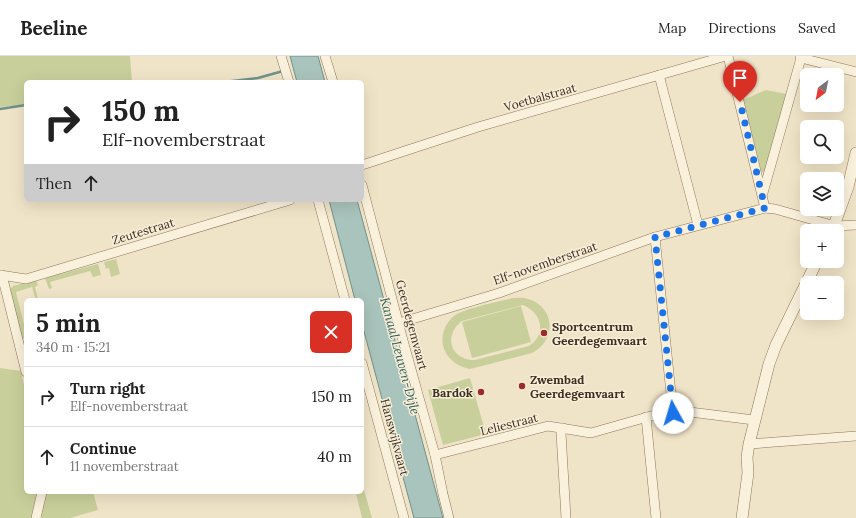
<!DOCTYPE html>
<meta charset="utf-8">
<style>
body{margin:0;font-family:Lora,serif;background:#f2f2f2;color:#222;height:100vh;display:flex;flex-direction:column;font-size:15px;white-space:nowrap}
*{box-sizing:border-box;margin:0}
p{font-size:13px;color:#767676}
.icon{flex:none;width:22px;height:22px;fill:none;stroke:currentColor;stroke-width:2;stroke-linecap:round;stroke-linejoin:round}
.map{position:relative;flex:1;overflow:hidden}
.side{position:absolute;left:24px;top:242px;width:340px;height:196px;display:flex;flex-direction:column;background:#fff;border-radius:6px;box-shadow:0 4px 16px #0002}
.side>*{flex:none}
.hud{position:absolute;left:24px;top:24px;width:340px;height:122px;border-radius:6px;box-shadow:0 4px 16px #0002;background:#fff;color:#222;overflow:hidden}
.needle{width:26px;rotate:212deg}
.buttons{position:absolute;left:800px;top:12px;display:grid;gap:8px}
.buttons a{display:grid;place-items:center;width:44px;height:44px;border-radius:6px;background:#fff;box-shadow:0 4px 16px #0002;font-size:20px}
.pin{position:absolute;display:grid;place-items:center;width:34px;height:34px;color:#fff;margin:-41px -17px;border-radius:50% 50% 50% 0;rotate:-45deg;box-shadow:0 0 4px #0007}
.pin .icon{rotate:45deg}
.me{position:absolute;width:44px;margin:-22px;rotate:354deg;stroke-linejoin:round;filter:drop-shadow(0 0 3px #0008)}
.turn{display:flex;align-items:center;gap:14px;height:84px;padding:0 12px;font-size:18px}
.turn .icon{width:52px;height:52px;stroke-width:2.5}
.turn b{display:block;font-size:28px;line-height:34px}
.then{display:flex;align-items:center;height:38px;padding:0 12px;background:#0003;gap:8px;font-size:15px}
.round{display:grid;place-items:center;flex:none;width:42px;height:42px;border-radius:6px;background:#f2f2f2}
.headline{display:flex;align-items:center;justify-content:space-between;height:68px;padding:0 12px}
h1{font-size:24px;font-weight:700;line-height:30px}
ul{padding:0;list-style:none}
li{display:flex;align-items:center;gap:12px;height:60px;padding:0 12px;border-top:1px solid #e0e0e0}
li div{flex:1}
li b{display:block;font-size:15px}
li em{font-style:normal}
header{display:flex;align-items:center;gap:24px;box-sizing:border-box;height:56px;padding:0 20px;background:#fff;border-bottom:1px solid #e0e0e0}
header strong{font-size:19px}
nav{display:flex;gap:22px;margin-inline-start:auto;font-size:14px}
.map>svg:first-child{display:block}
.green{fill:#c9cf9b;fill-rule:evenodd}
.water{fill:#a9c4bc;stroke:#6f938a}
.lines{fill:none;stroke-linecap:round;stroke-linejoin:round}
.stream{stroke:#6f938a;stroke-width:2.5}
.minor-casing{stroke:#8d765c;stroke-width:10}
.tertiary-casing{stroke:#8d765c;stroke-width:12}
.minor{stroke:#faf1dc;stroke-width:9}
.tertiary{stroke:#faf1dc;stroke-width:11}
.route{stroke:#1a73e8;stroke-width:7;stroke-dasharray:0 12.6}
.poi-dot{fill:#9e2a2b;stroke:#f7eed8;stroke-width:1.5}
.labels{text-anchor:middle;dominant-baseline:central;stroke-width:3;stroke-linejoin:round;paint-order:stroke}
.street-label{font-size:12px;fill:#3d2e20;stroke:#f7eed8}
.poi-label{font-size:12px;font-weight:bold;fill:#3d2e20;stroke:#f7eed8;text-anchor:start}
.water-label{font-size:13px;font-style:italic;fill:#2f5d5a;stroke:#f7eed8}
</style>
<header>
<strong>Beeline</strong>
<nav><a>Map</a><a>Directions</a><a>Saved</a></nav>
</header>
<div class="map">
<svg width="856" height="462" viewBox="0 0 856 462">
<rect width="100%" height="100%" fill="#f0e4c8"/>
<g class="green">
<path d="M0,0H130L132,26H26V49L0,51Z"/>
<path d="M766,34L787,38L766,116H761L743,44Z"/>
<path d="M116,203L120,218L111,221L109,212L106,213L104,206Z"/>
<path d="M98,208L101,219L93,221L90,215L50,226L52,232L49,233L45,222Z"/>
<path d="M36,224L38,229L35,231L38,244H36L32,231L16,236L26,277V283L21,282L9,235L13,230Z"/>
<path d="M513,242C518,242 523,241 528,243C556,251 556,285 532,297L470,313C459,311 449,305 444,293C440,282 444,268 454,260C462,253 500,245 513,242ZM523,249C542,257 547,278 529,290L475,304C472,304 469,304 466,303C447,297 447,276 462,265Z"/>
<path d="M521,250L531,286L472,302L462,266Z"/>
<path d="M0,312L21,315L26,338V436H38L32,462H0Z"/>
<path d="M470,322L486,378L443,389L428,334Z"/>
<path d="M364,434L372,462H362L356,438L353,436H362V435Z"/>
<path d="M46,436H93L98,454L70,462H42L41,459Z"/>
</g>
<g class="water">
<path d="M290,0H318L325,26H297Z"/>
<path d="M329,144H357L443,462H414L362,268V244H355Z"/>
</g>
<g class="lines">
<g class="stream">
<path d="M224,26L258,22L283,15"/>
<path d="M0,53L26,49"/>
</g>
<g class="minor-casing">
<g id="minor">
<path d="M281,0L289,26"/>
<path d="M325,0L333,26"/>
<path d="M728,0L765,152"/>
<path d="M800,0L801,2L856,16"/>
<path d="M659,19L698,169"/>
<path d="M362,109L478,71L726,0"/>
<path d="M362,129L402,281L435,399L443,438L449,462"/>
<path d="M763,137L801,2"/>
<path d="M318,144L345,244"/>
<path d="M655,181L673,357"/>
<path d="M0,219L26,223L290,144"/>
<path d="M2,219L26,316"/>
<path d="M399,267L499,237L655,181L765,152L775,153L835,170L856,169"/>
<path d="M362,307L404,462"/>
<path d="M646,361L656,462"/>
<path d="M563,372L561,377L566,462"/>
<path d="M749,388L856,380"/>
<path d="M435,399L548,370L591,377L651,360L680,356H690L754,364"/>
<path d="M36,462L42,436"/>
</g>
</g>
<g class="tertiary-casing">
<g id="tertiary">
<path d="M832,175L848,131L856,97"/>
<path d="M742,462L748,417L747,401L749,388L769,308L776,289L817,205"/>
</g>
</g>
<use href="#minor" class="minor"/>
<use href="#tertiary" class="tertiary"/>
</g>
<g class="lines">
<path class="route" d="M673,357L655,181L765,152L740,46"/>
</g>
<g class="poi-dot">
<circle cx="544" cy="277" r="4"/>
<circle cx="522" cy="330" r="4"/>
<circle cx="481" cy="336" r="4"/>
</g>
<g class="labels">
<g class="street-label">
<text transform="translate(540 41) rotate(-16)">Voetbalstraat</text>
<text transform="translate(143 175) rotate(-17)">Zeutestraat</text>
<text transform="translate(545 207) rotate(-19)">Elf-novemberstraat</text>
<text transform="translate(412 269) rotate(75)">Geerdegemvaart</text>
<text transform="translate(509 368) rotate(-14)">Leliestraat</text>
<text transform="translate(395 381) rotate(75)">Hanswijkvaart</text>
</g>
<g class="poi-label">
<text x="552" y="270">Sportcentrum<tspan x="552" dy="14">Geerdegemvaart</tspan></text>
<text x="530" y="323">Zwembad<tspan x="530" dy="14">Geerdegemvaart</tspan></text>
<text x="473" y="336" text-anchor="end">Bardok</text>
</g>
<g class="water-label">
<text transform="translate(400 300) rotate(75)">Kanaal Leuven-Dijle</text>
</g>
</g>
</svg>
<div class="buttons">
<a><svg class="needle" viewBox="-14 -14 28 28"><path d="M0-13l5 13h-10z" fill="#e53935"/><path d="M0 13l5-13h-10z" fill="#767676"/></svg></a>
<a><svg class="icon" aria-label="search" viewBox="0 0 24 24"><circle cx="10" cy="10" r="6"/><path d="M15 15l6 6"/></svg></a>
<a><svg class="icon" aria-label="layers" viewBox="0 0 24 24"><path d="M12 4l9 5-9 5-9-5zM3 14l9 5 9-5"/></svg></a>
<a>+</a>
<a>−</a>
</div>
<div class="pin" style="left:740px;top:46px;background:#d93025"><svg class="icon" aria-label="arrive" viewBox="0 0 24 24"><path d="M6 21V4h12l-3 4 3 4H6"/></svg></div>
<svg class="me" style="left:673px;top:357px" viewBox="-20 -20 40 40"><circle r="19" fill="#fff"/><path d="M0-13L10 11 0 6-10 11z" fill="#1a73e8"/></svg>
<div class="hud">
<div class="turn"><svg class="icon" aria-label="right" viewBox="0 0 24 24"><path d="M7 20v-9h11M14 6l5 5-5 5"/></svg><div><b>150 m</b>Elf-novemberstraat</div></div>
<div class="then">Then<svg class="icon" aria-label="ahead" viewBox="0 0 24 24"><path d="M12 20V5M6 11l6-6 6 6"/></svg></div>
</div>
<section class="side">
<div class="headline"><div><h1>5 min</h1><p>340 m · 15:21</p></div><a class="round" style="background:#d93025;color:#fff"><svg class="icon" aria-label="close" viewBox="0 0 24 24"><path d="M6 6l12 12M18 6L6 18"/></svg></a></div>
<ul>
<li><svg class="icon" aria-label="right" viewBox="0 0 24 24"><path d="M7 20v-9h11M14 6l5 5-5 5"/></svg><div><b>Turn right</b><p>Elf-novemberstraat</p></div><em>150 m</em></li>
<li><svg class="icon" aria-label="ahead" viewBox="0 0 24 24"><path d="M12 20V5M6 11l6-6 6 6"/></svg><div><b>Continue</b><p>11 novemberstraat</p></div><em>40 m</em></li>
</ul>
</section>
</div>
